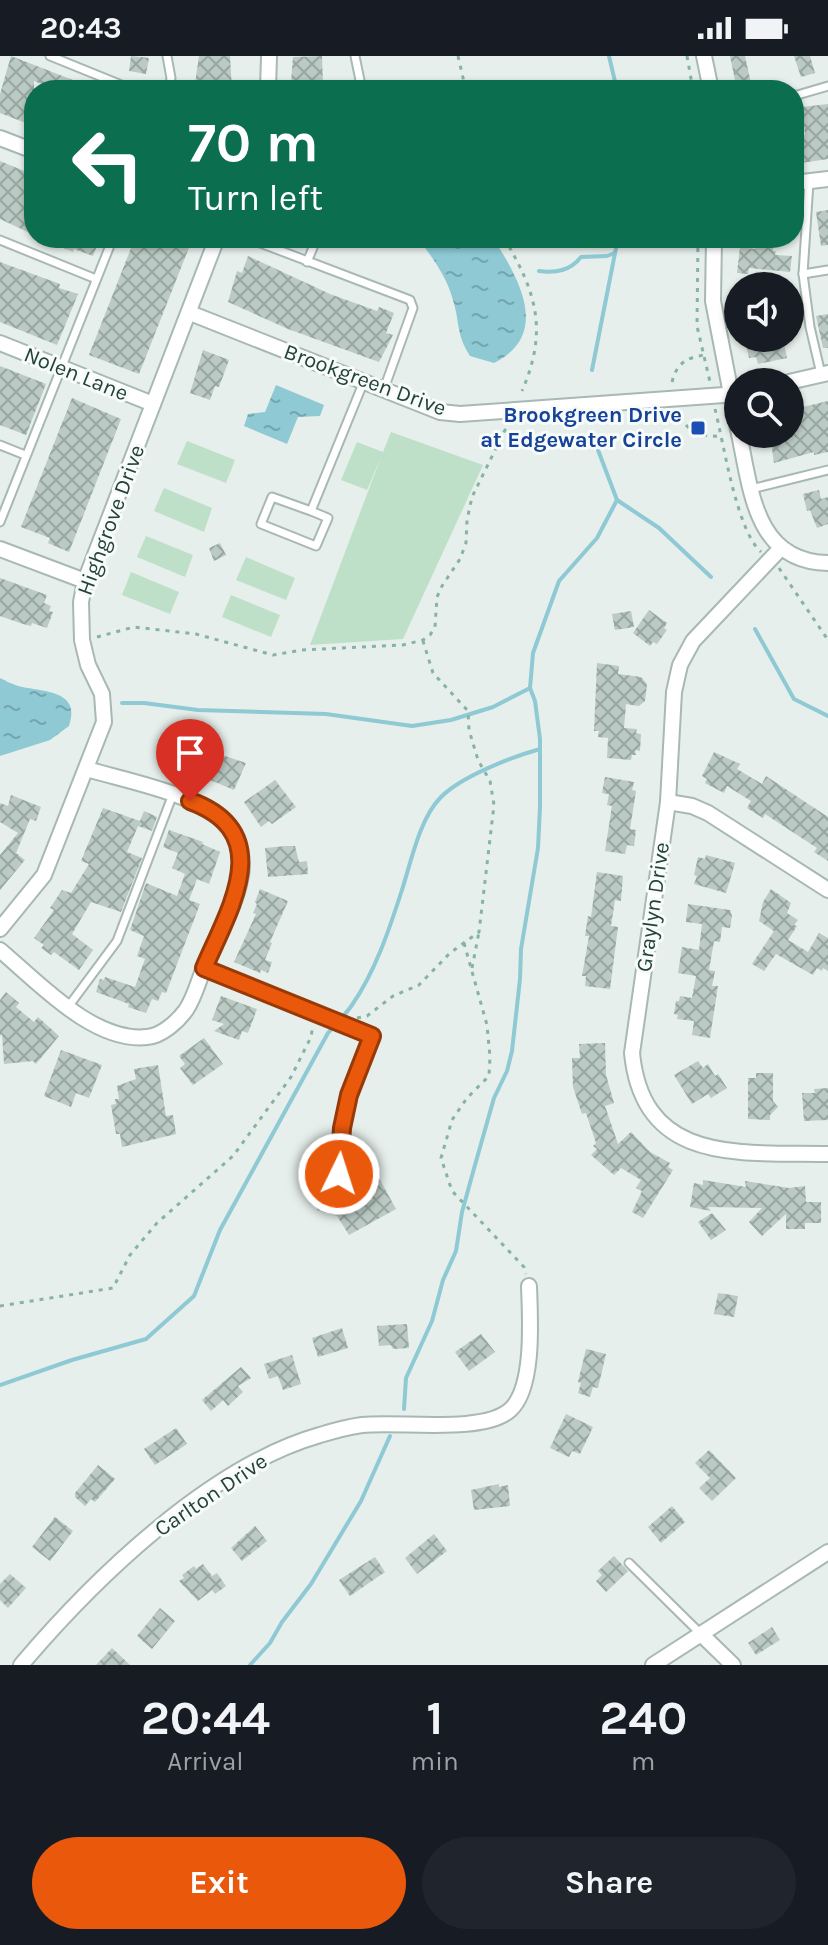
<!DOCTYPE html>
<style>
body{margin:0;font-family:Karla,sans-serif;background:#20242c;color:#f1f3f6;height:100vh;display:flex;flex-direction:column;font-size:30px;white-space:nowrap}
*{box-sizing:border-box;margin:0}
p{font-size:26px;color:#9ea1a6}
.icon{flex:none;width:44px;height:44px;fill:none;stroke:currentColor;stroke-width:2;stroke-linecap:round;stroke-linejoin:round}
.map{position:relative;height:1609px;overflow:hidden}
.details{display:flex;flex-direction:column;background:#171b24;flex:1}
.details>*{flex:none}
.guide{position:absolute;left:24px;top:24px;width:780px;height:168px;border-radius:32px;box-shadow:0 2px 6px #0004;background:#0b6e4f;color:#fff;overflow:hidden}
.fabs{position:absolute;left:724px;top:216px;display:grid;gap:16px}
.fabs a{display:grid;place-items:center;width:80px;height:80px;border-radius:50%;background:#171b24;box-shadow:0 2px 6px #0004;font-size:40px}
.pin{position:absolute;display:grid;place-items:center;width:68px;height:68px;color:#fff;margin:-82px -34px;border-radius:50% 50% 50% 0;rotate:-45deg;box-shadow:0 0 8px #0007}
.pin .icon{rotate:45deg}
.me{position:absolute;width:88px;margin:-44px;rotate:4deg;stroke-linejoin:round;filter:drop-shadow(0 0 6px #0008)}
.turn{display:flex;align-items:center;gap:28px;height:168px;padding:0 32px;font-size:36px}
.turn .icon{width:104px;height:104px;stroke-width:2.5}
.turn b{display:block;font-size:56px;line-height:68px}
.eta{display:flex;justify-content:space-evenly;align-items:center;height:136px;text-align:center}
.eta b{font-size:48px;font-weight:700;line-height:56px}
.button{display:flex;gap:16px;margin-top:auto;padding:16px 32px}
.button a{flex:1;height:92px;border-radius:48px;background:#ea580c;color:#fff;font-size:32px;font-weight:700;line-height:92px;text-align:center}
.button a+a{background:#20242c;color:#f1f3f6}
.status{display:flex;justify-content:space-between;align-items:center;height:56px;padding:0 40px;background:#171b24;direction:ltr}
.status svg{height:22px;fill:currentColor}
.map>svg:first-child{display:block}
.pitch{fill:#bfe0c8}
.water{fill:url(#water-ripples)}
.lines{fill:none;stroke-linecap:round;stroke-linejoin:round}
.stream{stroke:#8ec9d4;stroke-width:4}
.building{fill:url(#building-cross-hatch)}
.lane-casing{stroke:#a8b8b2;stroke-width:11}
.street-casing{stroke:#a8b8b2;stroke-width:18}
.path{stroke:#86b3a5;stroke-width:3;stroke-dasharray:4 6;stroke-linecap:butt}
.lane{stroke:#fff;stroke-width:7}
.street{stroke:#fff;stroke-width:14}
.route-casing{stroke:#983908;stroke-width:20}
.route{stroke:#ea580c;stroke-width:14}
.transit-dot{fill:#1a4fb4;stroke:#f7fbf9;stroke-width:3}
.labels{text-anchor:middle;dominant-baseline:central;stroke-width:6;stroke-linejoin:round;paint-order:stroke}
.street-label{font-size:22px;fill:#24423a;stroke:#f7fbf9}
.transit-label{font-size:22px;font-weight:bold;fill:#164399;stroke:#f7fbf9;text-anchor:end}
</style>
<div class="status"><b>20:43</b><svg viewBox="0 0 49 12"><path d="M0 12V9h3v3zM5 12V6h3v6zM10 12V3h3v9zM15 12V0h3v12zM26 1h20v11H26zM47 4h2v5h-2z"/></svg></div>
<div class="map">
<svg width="828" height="1609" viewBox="0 0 828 1609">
<defs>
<pattern id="water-ripples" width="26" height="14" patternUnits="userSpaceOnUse" patternTransform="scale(2)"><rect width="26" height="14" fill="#8ec9d4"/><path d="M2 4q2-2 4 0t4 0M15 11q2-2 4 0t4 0" fill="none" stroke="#74a5ad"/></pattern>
<pattern id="building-cross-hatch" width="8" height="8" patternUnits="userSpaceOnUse" patternTransform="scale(2)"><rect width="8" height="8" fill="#bbcac4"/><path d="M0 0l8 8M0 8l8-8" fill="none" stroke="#98a6a0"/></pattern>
</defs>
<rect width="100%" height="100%" fill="#e6efeb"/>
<g class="pitch">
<path d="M391,376L483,409L403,583L310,589L381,401L367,434L341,424L357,386L383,396Z"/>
<path d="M187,385L235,404L226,427L177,408Z"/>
<path d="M164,432L212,452L204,476L154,455Z"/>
<path d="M146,480L193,499L185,521L137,501Z"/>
<path d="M246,501L295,522L286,544L236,524Z"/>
<path d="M131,516L179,536L170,558L122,539Z"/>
<path d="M231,539L280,559L271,581L222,561Z"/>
</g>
<g class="water">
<path d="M418,182H493C518,221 552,278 494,307L470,300C456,278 460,267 453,244C446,219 433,203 418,182Z"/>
<path d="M276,329L324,349L320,360L298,361L287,388L244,370L248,358L265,356Z"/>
<path d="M0,622C6,625 12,628 18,630C41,636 82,633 69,670L50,684L0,700Z"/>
</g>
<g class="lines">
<g class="stream">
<path d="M609,0L617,34"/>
<path d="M539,215C556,217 570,215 581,201L607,200L615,197"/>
<path d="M592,314L618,182"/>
<path d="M598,394L617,444L659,472L711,521"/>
<path d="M755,573L794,643L828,660"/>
<path d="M122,647H144L198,654L326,658L412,670L451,664L493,651L530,632"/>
<path d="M0,1329L72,1304L146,1283L194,1240L220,1174L328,977C336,968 345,959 352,949C375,916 389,874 401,837C411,807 419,763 441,741C462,720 512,701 540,693"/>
<path d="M404,1353L406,1322L432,1265L443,1224L456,1195L462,1156L475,1109L494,1042L507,1015L512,995L520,923L521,893L538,792L540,751V683L535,645L530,632L533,597L559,525L597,482L617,444"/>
<path d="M250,1609L270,1587L282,1566L311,1528L361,1445L390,1380"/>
</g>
</g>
<g class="building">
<path d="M11,0L96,33V34H57L34,25V70L18,64L0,57V38Z"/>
<path d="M131,0L149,2L146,18L129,15Z"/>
<path d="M199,0H230L232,34H194Z"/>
<path d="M322,0L323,28L291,26L293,1Z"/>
<path d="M730,0H745L752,32L737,34Z"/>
<path d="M794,0H810L815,17L801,21Z"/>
<path d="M828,48V103L794,108V79H805L802,51Z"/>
<path d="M0,105L34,119V179L0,163Z"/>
<path d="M828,154V189L821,190L816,156Z"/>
<path d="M40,182H86L98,187L93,200L74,193L73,196Z"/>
<path d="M135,182H186L192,184L139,318L89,299Z"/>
<path d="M756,182H774L773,195H776L775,199L792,200L790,216L749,212L748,218L737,217L740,191L755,193Z"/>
<path d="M248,200L330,238L377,255L379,251L394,257L386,277L393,279L379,306L288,273L228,246L237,215L242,217Z"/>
<path d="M0,206L60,228L59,232L78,238L57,289L0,266Z"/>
<path d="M828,258V292H823L816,260Z"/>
<path d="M745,282H776L777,289L784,287L787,302L758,308L756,301L749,302Z"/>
<path d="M203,294L229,304L219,331L215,330L210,344L190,337Z"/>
<path d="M0,310L46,328L26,379L0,369Z"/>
<path d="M72,342L121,363L69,496L48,487L50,482L21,471Z"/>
<path d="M828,345V396L814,399V396L774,407L770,378H790V354Z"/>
<path d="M819,434L821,443L828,441V468L817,472L810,454L807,455L803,438Z"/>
<path d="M220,487L226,499L214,505L209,492Z"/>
<path d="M0,522L47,539L44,547L51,550L49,555L53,556L47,572L32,567L31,570L23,568L0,560Z"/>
<path d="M649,554L667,567L664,572L667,574L657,588L653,586L650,590L633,577Z"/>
<path d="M631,555L634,571L615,574L612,558Z"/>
<path d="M597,607L619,610L618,618L641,621L647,628L645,645L639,650L626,648L624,672L637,673L636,677L641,678L640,695L635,694L636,699H632L631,704L607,702L608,682L598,681L599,675H594Z"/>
<path d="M714,696L740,708L737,713L762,728L766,720L828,761V805L814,796L817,792L765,758L763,762L747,752L751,745L727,730L724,737L705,727L707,723L702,720Z"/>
<path d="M219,698L246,707L234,734L208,723Z"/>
<path d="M605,721L634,726L632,734L636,735L630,773L636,774L634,790L627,789L625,798L605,795L612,750L607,749L609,738L602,737Z"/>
<path d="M275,724L296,751L272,768L269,765L261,771L244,746Z"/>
<path d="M11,739L41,751L36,765L30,763L16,797L25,804L0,834V799L18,777L0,766V747L8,750Z"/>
<path d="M103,752L140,765L144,755L157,761L152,775L138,770L127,796L142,802L121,856L91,846L72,878L93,894L79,914L54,896L51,899L41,892L44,889L34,882L54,854L50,852L62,834L71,837L89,808L81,805Z"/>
<path d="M169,774L203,786L202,788L220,796L209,828L197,823L189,844L200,848L166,937L162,936L158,945L152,943L146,957L128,951L129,948L96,936L100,923L104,924L105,921L135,931L145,903L137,900L144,880L130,874L146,827L177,840L185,818L172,812L178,797L163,791Z"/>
<path d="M286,790H295L299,806L307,805L308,818L268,821L265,792Z"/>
<path d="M706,799L735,807L726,837L694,828L697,820L694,819L698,801L705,803Z"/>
<path d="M597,816L623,820L621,845L615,844L611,870L618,871L610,933L585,930L586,920H582L589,880H585L588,860L591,861Z"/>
<path d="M260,833L288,845L270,886L272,887L265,904L272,906L268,917L261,914L260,917L234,906L256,858L253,857L257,848L255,846Z"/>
<path d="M771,833L791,847L787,857L798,864L794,869L797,870L788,884L808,896L819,877L828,882V915L823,912L822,915L817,912L813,919L776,898L764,915L752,908L774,875L759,865L763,846Z"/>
<path d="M688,848L730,854L732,860L730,872L722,871L720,886L714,885L709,914L715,915L712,930H718L710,982L692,979L694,965L677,963L678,959L674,958L676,945H679L680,940L692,942L696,920L678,917L682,891L699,894L702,868L686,866Z"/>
<path d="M6,936L19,947L16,951L34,966L38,961L59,980L36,1008L33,1005L4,1008L2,978L0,980V944Z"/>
<path d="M221,940L257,953L248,977L242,975L239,984L214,975L224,968L212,964Z"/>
<path d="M204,982L223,1008L193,1029L180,1012L185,1008L179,1000Z"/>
<path d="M605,987L606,1019L614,1047L605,1050L618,1088L631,1076L650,1096L670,1107L668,1111L673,1114L643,1162L632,1156L642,1135L636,1132L641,1124L621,1112L614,1119L591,1099L597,1093L593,1090L596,1087L586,1057L582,1058L573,1031L572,1002H580L579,988Z"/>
<path d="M61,994L102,1009L89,1042L76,1037L71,1051L44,1040Z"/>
<path d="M698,1005L703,1012L708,1008L715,1020L718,1018L727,1032L711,1042L708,1038L692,1048L674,1019Z"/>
<path d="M158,1009L166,1060L173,1059L176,1078L122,1091L120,1078H116L111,1049L116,1048L115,1043H119L117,1030L136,1023L134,1013Z"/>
<path d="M756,1017H773V1045L778,1051L770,1059V1064L748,1063V1022H756Z"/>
<path d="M828,1032V1064L804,1065L802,1037H815L814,1033Z"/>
<path d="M379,1122L396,1153L349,1179L337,1160L317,1154L322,1136L347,1144Z"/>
<path d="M703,1124L746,1131L745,1125L789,1132L805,1130L806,1146H821V1167H805V1173H786V1158L762,1180L749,1166L762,1152L708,1151L711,1155L690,1151L694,1127L703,1129Z"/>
<path d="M712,1157L726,1174L711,1184L698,1166Z"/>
<path d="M718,1237L738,1240L734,1261L714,1258Z"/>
<path d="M407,1268L409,1292L393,1293L391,1289L379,1290L377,1270Z"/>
<path d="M342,1272L348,1292L318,1301L312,1282Z"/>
<path d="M481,1278L495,1296L469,1315L455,1296Z"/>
<path d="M586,1293L606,1298L598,1332L593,1331L590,1341L578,1337L581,1327L578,1326Z"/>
<path d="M292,1299L301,1328L283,1334L278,1320L269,1323L264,1308Z"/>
<path d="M241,1311L251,1322L238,1330L243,1336L228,1350L223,1344L211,1355L202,1344Z"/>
<path d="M566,1358L593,1371L580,1398L572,1395L569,1401L550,1392Z"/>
<path d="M176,1372L187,1388L155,1409L144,1393Z"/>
<path d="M709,1394L736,1422L712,1445L699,1432L710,1422L695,1407Z"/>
<path d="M98,1409L115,1423L95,1446L91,1443L85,1450L75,1441V1437Z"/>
<path d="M499,1428V1431L508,1429L510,1450L474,1454L471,1434Z"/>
<path d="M672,1450L685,1466L661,1487L648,1471Z"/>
<path d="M55,1461L73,1475L50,1505L32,1491Z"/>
<path d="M255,1470L267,1485L242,1505L231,1492Z"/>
<path d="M434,1478L447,1495L417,1518L405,1502Z"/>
<path d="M614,1500L628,1515L606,1536L596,1525L602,1519L598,1515Z"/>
<path d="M375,1501L385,1516L350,1540L339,1524Z"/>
<path d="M203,1508L212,1520L217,1517L226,1530L215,1538L212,1534L198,1545L179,1525L184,1522L182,1519L194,1510L196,1513Z"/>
<path d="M10,1518L26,1532L8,1552L0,1544V1528Z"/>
<path d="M160,1552L175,1565L152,1593L137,1580Z"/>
<path d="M772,1571L780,1584L756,1599L748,1587Z"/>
<path d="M112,1592L130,1609H96Z"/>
</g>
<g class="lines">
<g class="lane-casing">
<g id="lane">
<path d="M50,0L134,34"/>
<path d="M167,0L171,22L169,34"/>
<path d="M355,0L362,34"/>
<path d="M794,40L828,30"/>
<path d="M809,126L803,218L810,271L821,318"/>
<path d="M247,182L410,244L413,252L384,333"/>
<path d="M0,184L96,223"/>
<path d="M307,206L317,182"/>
<path d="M803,218L828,214"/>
<path d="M0,389L25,399"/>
<path d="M751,433L828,414"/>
<path d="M311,455L328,462L316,490L261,468L272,441L311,455L364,325"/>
<path d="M0,466L113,182"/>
<path d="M204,912L372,980L349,1039L342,1072L339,1118"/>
<path d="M68,951L117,885L173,738"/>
<path d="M629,1507L701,1578"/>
</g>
</g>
<g class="street-casing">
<g id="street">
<path d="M704,0L711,34"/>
<path d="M268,34L269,0"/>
<path d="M0,82L34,95"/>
<path d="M794,127L828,123"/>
<path d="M714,182L713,245L738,374"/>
<path d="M190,257L440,356L460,358L738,338"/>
<path d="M0,287L153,348"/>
<path d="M789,326L828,317"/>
<path d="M739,378C751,434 755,506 828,507"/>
<path d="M781,492L693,585L680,609L674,636L668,746L632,997C643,1110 742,1096 828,1098"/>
<path d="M0,493L85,525"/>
<path d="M668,746L692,750L708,757L828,834"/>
<path d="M0,873L44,819L104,666L102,638L88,609L82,584L81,546L85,525L217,182"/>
<path d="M0,894C39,927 94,987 147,981C162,980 178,965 186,954C195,941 199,923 205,909C217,881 236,850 241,819C244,805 238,784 230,773C207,739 126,725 87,713"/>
<path d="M701,1578L733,1609"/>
<path d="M21,1609C94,1523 210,1410 320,1379C333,1375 348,1371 362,1369C400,1365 483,1378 510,1354C535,1332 530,1261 529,1230"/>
<path d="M653,1609L828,1496"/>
</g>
</g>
<g class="path">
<path d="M458,0L464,26L471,34"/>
<path d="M687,0L693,34"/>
<path d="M504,182C537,237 548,275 522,335"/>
<path d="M698,182L697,270L710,326"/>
<path d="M672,326C677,307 686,302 704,299"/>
<path d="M715,353C724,388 736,473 761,496"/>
<path d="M680,361C689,377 704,381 721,380"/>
<path d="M779,512L828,584"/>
<path d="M97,581L134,571L196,578L273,599L302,594L403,589L423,584L430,579L435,571L437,541L442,530L460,503L466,487L467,464L472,441L506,372"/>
<path d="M464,887L487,969L490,1001L489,1020L467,1042L452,1064L441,1102L452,1135L524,1211L526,1218"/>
<path d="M472,912L479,876"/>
<path d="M357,962L367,960L393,940L419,929L450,897L479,876L494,749L490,725L478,704L469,674L468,655L433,617L423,585"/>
<path d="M0,1250L113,1232L130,1199L157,1167L233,1100L291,1021L311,981L313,969"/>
</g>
<use href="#lane" class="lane"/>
<use href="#street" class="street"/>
</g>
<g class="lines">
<g class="route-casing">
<path id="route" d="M190,745C278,777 229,853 204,912L372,980L349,1039L342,1072L339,1118"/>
</g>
<use href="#route" class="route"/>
</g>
<rect class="transit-dot" x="690" y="364" width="16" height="16" rx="4"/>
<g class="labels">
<g class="street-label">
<text transform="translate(76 318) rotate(22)">Nolen Lane</text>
<text transform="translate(365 324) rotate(20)">Brookgreen Drive</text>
<text transform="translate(111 464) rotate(-70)">Highgrove Drive</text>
<text transform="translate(653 851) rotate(-82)">Graylyn Drive</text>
<text transform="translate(211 1439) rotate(-34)">Carlton Drive</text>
</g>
<g class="transit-label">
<text x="682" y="359">Brookgreen Drive<tspan x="682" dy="25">at Edgewater Circle</tspan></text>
</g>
</g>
</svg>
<div class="fabs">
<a><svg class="icon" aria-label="sound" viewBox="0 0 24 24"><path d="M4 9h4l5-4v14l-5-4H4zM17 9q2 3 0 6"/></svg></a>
<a><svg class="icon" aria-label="search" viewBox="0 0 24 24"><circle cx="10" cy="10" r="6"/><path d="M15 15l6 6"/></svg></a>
</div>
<div class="pin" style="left:190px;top:745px;background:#d93025"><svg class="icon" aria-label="arrive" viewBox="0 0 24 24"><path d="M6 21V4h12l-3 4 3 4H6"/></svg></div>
<svg class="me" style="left:339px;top:1118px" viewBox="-20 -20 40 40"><circle r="17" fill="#ea580c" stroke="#fff" stroke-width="3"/><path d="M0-11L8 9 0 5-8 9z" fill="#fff"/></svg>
<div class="guide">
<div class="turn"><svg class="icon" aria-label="left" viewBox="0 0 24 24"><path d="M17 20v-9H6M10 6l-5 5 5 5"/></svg><div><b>70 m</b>Turn left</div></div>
</div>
</div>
<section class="details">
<div class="eta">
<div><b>20:44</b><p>Arrival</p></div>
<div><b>1</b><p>min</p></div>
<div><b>240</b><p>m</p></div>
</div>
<div class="button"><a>Exit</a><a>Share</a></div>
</section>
